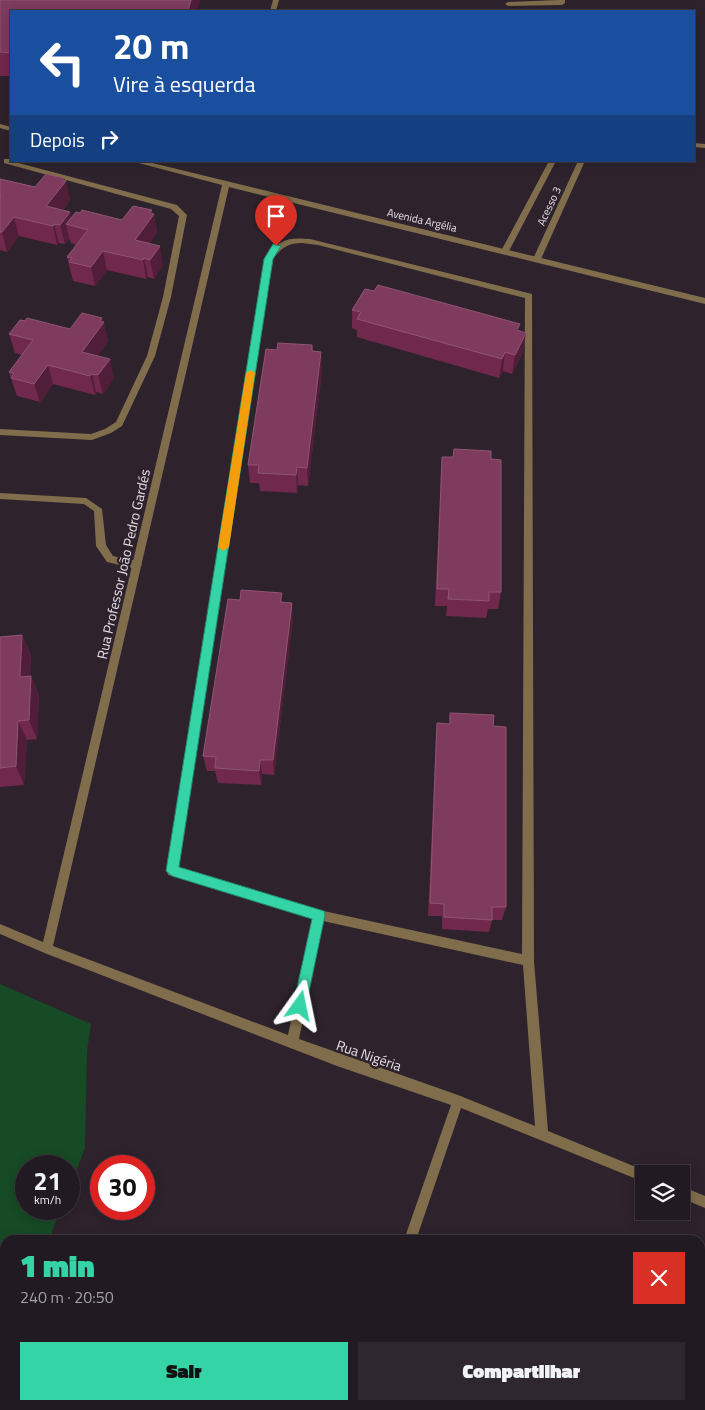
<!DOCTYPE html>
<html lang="pt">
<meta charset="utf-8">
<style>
body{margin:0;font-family:"Titillium Web",sans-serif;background:#2e272f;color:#f1f3f6;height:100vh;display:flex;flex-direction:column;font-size:19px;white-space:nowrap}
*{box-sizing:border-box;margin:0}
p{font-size:16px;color:#a2a1a5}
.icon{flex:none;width:28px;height:28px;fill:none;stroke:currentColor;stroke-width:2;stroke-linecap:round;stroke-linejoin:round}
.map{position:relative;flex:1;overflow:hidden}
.sheet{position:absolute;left:0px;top:1235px;width:705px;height:175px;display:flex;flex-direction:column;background:#221a22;border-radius:15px 15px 0 0;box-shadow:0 2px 12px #0003,0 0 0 1px #3f3840}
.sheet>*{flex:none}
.top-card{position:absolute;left:10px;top:10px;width:685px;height:152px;border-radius:0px;box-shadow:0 2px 12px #0003,0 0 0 1px #3f3840;background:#1a4fa0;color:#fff;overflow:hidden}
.controls{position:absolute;left:635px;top:1165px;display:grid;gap:10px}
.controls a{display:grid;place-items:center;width:55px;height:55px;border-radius:0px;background:#221a22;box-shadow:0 2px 12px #0003,0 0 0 1px #3f3840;font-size:25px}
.speed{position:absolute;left:15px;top:1155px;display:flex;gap:10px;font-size:25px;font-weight:700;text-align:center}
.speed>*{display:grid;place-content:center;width:65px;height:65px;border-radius:50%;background:#221a22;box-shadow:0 2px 12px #0003,0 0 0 1px #3f3840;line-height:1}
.speed small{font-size:12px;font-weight:400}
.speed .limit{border:8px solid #d22;background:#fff;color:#111}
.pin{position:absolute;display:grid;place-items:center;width:42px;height:42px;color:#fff;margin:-51px -21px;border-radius:50% 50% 50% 0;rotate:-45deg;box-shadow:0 0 5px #0007}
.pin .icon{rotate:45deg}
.me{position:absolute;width:55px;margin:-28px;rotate:12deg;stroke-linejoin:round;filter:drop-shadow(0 0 4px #0008)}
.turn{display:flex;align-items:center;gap:18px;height:105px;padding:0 20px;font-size:22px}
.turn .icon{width:65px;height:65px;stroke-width:2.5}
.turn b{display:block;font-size:35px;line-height:42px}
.then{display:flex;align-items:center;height:48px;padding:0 20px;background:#0003;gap:10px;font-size:19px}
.round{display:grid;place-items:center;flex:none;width:52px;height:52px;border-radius:0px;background:#2e272f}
.overview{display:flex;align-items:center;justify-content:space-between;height:85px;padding:0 20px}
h1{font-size:30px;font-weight:800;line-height:38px;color:#35d4a7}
.button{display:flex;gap:10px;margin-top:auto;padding:10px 20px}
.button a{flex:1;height:58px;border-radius:0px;background:#35d4a7;color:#111;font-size:20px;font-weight:800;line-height:58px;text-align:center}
.button a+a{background:#2e272f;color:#f1f3f6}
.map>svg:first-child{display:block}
.green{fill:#164b25}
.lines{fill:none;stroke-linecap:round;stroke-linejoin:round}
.service{fill:#806d4c;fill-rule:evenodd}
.minor{fill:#806d4c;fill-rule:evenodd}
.wall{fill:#71284d}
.shaded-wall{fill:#511e3a}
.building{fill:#7e3b5e;stroke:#8e5573}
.route{fill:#35d4a7;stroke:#228a6d}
.slow{fill:#f59e0b}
.labels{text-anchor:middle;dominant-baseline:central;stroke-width:5;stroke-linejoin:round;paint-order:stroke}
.far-street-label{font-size:11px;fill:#e7dfe6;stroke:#2e232d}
.street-label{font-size:14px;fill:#e7dfe6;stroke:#2e232d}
</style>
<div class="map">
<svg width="705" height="1410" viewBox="0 0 705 1410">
<rect width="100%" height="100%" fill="#2e232d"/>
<path class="green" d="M0,984L91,1024L87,1051L85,1148L69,1189V1166H26V1209H61L52,1231L53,1240H5V1405H60L61,1410H0Z"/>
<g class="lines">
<g class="service">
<path d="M273,0H279L276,11H270Z"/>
<path d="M559,0H565V3L562,5L508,6L505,4L508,2Z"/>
<path d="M694,143L705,144V148L694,147Z"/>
<path d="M549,161H556L509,251L508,253H502L501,251Z"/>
<path d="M578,161H585L541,259L540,261H534L533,259Z"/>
<path d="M0,493L86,498L102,509L106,545L113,556L137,561L142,565L137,569L107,562L96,546L94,511L84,504L0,499Z"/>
</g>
<g class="minor">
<path d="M0,124L11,127V131L0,128Z"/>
<path d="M4,159H10L11,161L177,205L187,215L171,297L155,356L122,426L111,433L92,440L0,435V429L91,434L105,429L116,422L147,356L163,297L179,216L171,209L4,163Z"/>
<path d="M131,161H144L705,298V304L229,187L53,946L288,1035L313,918L172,876L168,875L167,871L265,259C278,240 287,237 310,239L532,294L534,961L548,1131L648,1172L649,1174H644V1182L461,1108L416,1240H404L451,1105L337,1066L47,954L0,934V924L43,942L222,185ZM302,243L318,245L525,298L522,954L319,910L178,868L273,259C281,248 288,243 302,243ZM323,921L523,965L535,1126L458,1095L299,1039Z"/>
<path d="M681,1186L705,1196V1208L681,1198Z"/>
<path d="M346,1405H360L358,1410H344Z"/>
</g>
</g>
<g class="wall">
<path d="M0,0L11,11V76H0Z"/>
<path d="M0,179L35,187L65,181L70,200L63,210L70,212L71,217L122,220L152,213L154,214L157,233L149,243L163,265L154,279L148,277L146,279L107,270L95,286L73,281L67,257L76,245L71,243L69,238L65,244L59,243L57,245L19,236L7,252L0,250Z"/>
<path d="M352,310L519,331L523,352L512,374L503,371L499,378L357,337V330L352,328Z"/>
<path d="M103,322L108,341L97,356L114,378L103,394L96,392L95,395L53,384L40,402L17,396L9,372L22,355L15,353L9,334L70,329Z"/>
<path d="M312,345L313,351L322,371L308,486L298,485L297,493L260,491L259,483H250L248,465L277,350Z"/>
<path d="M442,457L491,459L501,592L498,609H488L486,618L446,616L447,606H435L441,475Z"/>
<path d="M282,593V602L293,619L274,775L262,774L261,785L218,783L215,771H207L203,756L240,600Z"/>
<path d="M22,635L31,655L30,676H31L39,695L37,739L27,740L24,785L0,787V637Z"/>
<path d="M450,713L493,726L506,907L502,920H492L489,932L442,929V916H428L436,738L437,723L449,724Z"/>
<path d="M485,1405H536L534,1410H484Z"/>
</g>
<g class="shaded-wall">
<path d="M191,0H200L197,11H188Z"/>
<path d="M64,178L65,182L66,181L70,200L51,226L46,206Z"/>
<path d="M152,210V215L154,214L157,233L138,259L135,240Z"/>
<path d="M70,212L73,226L66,224L69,238L65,244L60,225Z"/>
<path d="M14,217L19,236L7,252L2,232Z"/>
<path d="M54,224L59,243L57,245L53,226Z"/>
<path d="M160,246L163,265L154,279L150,260Z"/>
<path d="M103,251L107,270L95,286L91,267Z"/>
<path d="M144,258L148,277L146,279L143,260Z"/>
<path d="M102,318L103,323L104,322L108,341L87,371L82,352Z"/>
<path d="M526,333L523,352L512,374L515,355Z"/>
<path d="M321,352L322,371L308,486L307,468Z"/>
<path d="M505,352L503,371L499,378L502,359Z"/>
<path d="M110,359L114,378L103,394L98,375Z"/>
<path d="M48,365L53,384L40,402L34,384Z"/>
<path d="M92,374L96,392L95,395L90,376Z"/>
<path d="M297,467L298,485L297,493L296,475Z"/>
<path d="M292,603L293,619L274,775L273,760Z"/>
<path d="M22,635L31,655L29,696L20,677Z"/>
<path d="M31,676L39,695L37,739L29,720Z"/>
<path d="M18,721L27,740L24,785L16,766Z"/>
<path d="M260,760L262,774L261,785L259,771Z"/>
</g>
<g class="building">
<path d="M0,0H191L188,11H11V53L0,52Z"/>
<path d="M46,174L64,178L62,180L66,181L46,206L70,212L60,225L54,224L53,226L14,217L2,232H0V198L1,196H0V179L35,187Z"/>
<path d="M133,206L152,210L150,213L154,214L135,240L160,246L150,260L144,258L143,260L103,251L91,267L69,262L72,258L67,257L88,230L66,224L76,212L80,213L82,210L122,220Z"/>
<path d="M378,285L520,324L517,330L526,333L515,355L505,352L502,359L357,319L361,312L352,310L365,289L374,291Z"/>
<path d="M82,313L102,318L100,321L104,322L82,352L110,359L98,375L92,374L90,376L48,365L34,384L11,378L14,373L9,372L33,340L9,334L20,320L25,321L27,318L70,329Z"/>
<path d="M278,343L312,345V351L321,352L307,468L297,467L296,475L258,473L259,465H248L266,349L277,350Z"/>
<path d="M454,449L491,451V459L501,460V592H489V601L448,599L449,589H437L442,457H453Z"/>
<path d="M241,590L282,593L280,602L292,603L273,760H260L259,771L215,768L216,757L203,756L228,599L240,600Z"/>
<path d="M22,635L20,677L31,676L29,720L18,721L16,766L0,768V637Z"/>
<path d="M450,713L494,715L493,726L506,727V907H492V920L444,917V904L430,903L437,723L450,724Z"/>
<path d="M395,1405H435L447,1410H393Z"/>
<path d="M492,1405H536L534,1410H490Z"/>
</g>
<path class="route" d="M273,244L281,246L273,259L179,867L324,911L325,915L306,1006L305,1011L300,1013L295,1011L293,1006L312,919L172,876L166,871L264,259Z"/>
<path class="slow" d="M251,370L255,373L229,547L223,551L218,547L246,373Z"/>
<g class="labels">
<g class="far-street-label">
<text transform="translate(549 206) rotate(-65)">Acesso 3</text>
<text transform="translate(422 220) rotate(13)">Avenida Argélia</text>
</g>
<g class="street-label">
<text transform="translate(123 564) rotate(-77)">Rua Professor João Pedro Gardés</text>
<text transform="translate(369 1055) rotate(19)">Rua Nigéria</text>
</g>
</g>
</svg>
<div class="controls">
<a><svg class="icon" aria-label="layers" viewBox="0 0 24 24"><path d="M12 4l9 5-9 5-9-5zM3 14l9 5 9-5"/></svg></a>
</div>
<div class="speed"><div>21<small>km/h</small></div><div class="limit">30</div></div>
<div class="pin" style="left:276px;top:246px;background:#d93025"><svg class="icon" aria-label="arrive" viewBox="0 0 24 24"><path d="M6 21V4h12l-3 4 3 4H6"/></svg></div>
<svg class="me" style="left:300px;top:1006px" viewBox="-20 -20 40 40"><path d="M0-17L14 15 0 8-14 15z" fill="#35d4a7" stroke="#fff" stroke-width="4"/></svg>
<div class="top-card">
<div class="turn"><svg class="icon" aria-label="left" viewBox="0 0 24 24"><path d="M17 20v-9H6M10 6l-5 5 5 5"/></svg><div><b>20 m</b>Vire à esquerda</div></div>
<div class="then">Depois<svg class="icon" aria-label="right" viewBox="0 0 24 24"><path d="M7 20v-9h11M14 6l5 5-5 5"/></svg></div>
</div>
<section class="sheet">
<div class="overview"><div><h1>1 min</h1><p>240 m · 20:50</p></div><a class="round" style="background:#d93025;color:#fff"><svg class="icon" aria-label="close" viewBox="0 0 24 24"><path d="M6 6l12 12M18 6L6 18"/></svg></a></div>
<div class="button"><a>Sair</a><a>Compartilhar</a></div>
</section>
</div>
